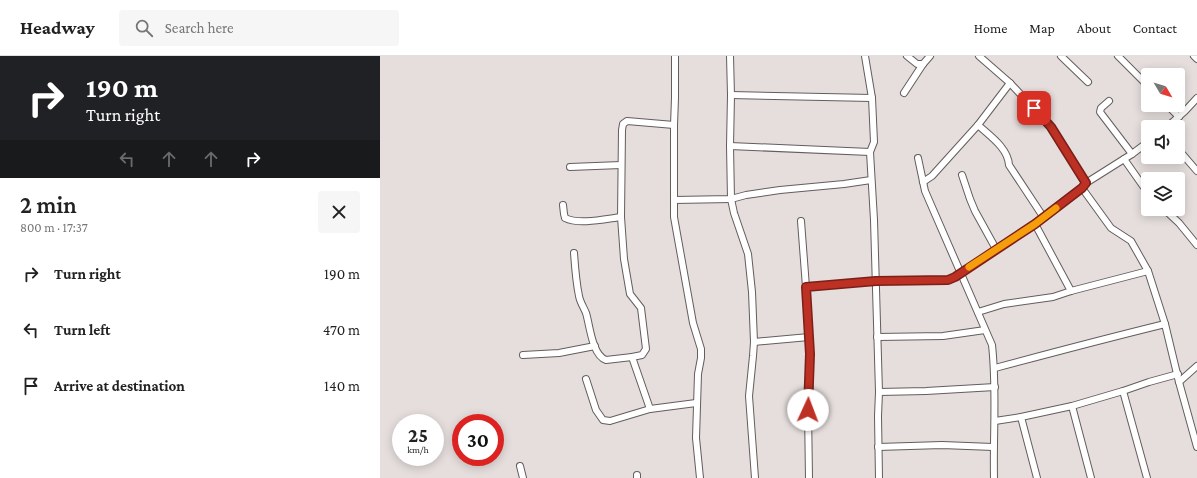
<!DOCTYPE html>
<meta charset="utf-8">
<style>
body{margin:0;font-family:"Crimson Pro",serif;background:#f6f6f6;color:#222;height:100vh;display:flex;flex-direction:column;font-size:15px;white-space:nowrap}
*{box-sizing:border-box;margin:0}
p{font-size:13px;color:#767676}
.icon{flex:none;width:22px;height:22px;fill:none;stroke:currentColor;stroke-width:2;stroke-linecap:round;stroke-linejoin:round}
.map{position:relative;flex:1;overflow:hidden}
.side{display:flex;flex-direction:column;background:#fff;width:380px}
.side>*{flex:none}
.guide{background:#202124;color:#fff;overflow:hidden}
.needle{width:26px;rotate:128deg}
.buttons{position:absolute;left:761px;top:12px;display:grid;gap:8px}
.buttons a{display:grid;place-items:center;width:44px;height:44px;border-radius:4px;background:#fff;box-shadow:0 2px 10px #0003;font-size:20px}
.speed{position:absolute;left:12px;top:358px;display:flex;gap:8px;font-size:20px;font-weight:700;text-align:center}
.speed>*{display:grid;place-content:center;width:52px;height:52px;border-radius:50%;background:#fff;box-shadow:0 2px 10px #0003;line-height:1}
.speed small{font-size:10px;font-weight:400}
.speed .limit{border:6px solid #d22;background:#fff;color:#111}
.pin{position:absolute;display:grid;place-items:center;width:34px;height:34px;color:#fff;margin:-17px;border-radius:8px;box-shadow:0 2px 6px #0006}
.me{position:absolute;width:44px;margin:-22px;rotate:2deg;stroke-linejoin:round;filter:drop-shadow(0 0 3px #0008)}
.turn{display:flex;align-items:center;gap:14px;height:84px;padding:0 20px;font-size:18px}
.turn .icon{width:52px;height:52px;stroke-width:2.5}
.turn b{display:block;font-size:28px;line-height:34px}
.lanes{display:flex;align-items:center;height:38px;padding:0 20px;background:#0003;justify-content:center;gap:20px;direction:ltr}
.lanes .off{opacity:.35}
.round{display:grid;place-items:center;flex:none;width:42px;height:42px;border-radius:4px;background:#f6f6f6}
.overview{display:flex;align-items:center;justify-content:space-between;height:68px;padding:0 20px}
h1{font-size:24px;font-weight:600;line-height:30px}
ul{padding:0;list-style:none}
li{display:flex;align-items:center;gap:12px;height:56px;padding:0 20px}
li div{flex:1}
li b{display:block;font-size:15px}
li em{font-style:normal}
header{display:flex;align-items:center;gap:24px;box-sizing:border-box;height:56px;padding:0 20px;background:#fff;border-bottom:1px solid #e0e0e0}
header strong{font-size:19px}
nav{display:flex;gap:22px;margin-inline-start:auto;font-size:14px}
.search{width:280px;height:36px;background:#f6f6f6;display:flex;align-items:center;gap:10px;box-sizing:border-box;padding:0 14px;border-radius:4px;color:#767676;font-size:15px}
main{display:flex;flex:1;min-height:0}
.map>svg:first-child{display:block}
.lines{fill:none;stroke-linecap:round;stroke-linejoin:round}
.minor-casing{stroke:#635d5c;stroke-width:8}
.minor{stroke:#fff;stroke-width:6}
.route-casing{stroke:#7b1f17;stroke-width:10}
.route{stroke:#bd3024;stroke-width:7}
.slow{stroke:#f59e0b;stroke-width:7}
</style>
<header>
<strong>Headway</strong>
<div class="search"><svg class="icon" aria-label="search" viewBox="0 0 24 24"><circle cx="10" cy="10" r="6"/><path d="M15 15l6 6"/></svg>Search here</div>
<nav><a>Home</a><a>Map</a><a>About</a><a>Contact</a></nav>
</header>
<main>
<section class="side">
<div class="guide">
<div class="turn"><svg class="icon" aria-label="right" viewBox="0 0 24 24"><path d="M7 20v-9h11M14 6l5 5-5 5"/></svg><div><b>190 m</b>Turn right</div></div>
<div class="lanes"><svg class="icon off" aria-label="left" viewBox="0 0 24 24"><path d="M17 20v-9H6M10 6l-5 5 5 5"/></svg><svg class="icon off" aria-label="ahead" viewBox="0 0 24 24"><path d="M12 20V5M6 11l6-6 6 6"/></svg><svg class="icon off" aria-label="ahead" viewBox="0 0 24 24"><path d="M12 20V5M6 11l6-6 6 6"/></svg><svg class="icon" aria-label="right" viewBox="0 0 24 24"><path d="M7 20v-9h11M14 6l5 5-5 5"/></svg></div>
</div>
<div class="overview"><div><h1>2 min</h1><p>800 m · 17:37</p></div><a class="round"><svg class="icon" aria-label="close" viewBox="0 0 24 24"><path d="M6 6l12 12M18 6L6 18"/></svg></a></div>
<ul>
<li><svg class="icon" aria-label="right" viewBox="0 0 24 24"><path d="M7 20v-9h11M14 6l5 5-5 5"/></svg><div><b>Turn right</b></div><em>190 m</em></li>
<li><svg class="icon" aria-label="left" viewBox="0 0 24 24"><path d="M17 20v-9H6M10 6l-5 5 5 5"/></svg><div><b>Turn left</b></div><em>470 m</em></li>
<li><svg class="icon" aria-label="arrive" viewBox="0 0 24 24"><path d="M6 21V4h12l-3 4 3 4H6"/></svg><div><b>Arrive at destination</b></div><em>140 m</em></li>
</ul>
</section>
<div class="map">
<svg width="817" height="422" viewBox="0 0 817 422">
<rect width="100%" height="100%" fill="#e5dedd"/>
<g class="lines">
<g class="minor-casing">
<g id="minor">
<path d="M295,0V42L294,69V161L313,267L321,293V302L318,318L316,382L320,422"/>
<path d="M350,0L351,39L350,90L351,143L354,157L368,198L372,236L374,286"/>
<path d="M485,0L492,42L494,86L490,96L494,164L499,336L498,360L499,422"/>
<path d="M527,0L537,8H543"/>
<path d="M599,0L630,27L671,71L706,127"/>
<path d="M681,0L708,26"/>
<path d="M738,0L768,30"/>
<path d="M814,0L817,3"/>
<path d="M524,37L543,8L550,0"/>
<path d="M351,39L492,42"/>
<path d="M729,45L721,52L720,56L752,98"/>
<path d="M787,49L799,61"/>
<path d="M598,69C610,80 628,92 629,109L664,162"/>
<path d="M787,71L805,55L817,42"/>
<path d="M350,90L490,96"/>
<path d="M798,93L817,115"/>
<path d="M538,102L545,135L612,289C617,334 613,378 614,422"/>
<path d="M744,103L763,130L768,136"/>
<path d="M190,111L241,109"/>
<path d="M582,119L590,143L595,155L616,193"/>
<path d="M543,126L552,120L598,69L630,27"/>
<path d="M702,132L731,172L751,185L768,215L785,268L799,326L817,391"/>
<path d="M294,144L351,143L366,139L400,134L464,128L491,124"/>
<path d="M183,149L184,158L185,162C199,169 225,163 241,161"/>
<path d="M784,153L799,167L817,189"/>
<path d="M421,165L426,231L430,298L428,354L429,422"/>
<path d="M655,168L691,235"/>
<path d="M194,197C195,211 196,226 199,240C200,246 204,252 206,257C210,270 212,299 226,304L252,301"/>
<path d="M426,231L496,225L568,224L575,221L655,168L702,132L706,127L752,98L768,86"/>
<path d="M598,256L624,248L673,241L691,235L768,215"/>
<path d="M497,281L563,280L605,274"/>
<path d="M143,299L179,297L215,290"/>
<path d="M615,312C671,297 728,282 785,268"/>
<path d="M206,323L216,354L223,364L230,365L270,353L316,347"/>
<path d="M799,326L817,310"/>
<path d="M743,335L767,422"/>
<path d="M499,336L546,335L615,331"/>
<path d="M692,350L711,422"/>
<path d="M270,353L252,301L262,299L266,293L261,252L250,238L244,203L241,161L242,74L243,68L247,65L294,69"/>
<path d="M641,361L657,422"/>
<path d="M615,365L641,361L692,350L743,335L769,326L798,318"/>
<path d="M498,391L562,389L613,391"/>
<path d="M140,410L143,422"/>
<path d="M257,422V419"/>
<path d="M375,422L369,340L373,300L374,286L429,281"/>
</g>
</g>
<use href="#minor" class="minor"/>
</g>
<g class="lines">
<g class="route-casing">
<path id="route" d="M428,354L430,298L426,231L496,225L568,224L575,221L655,168L702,132L706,127L671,71L654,52"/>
</g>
<use href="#route" class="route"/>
<path class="slow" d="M589,211L655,168L676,152"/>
</g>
</svg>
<div class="buttons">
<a><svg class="needle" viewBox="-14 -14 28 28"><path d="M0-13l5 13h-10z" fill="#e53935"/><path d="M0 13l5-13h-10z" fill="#767676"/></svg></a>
<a><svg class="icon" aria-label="sound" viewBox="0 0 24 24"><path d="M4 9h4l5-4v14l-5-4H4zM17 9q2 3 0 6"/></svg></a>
<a><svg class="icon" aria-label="layers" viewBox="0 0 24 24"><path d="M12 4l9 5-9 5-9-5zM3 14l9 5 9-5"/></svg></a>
</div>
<div class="speed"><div>25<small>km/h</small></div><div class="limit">30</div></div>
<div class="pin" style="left:654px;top:52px;background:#d93025"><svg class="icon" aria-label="arrive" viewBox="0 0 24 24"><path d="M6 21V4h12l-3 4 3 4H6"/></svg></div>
<svg class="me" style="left:428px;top:354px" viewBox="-20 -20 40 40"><circle r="19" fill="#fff"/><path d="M0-13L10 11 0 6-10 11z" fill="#bd3024"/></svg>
</div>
</main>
